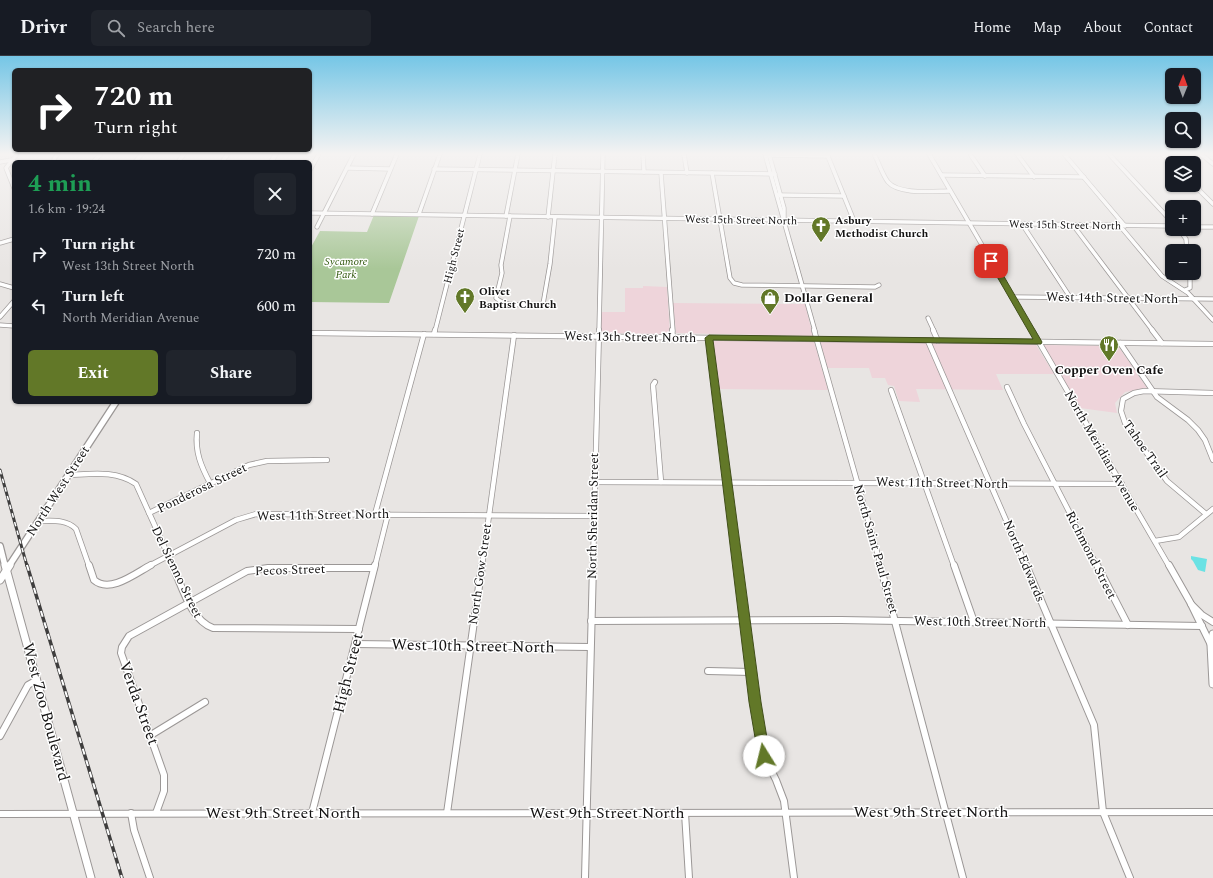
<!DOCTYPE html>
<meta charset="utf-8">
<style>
body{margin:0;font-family:Spectral,serif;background:#20242c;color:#f1f3f6;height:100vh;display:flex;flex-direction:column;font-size:15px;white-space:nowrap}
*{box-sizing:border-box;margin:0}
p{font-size:13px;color:#9ea1a6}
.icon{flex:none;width:22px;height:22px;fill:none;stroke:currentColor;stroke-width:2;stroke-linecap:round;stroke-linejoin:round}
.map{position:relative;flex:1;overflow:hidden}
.details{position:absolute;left:12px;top:104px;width:300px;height:244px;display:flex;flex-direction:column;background:#171b24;border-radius:6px;box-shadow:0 1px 3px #0004}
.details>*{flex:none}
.banner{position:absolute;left:12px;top:12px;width:300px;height:84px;border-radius:6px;box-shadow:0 1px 3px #0004;background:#202124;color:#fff;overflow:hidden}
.needle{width:26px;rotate:1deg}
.buttons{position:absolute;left:1165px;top:12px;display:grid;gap:8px}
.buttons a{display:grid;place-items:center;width:36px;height:36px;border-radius:6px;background:#171b24;box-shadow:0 1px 3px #0004;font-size:20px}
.pin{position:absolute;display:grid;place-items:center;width:34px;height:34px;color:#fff;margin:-17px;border-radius:8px;box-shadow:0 2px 6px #0006}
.me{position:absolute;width:44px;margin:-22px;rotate:351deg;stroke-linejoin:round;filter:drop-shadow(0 0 3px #0008)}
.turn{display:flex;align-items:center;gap:14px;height:84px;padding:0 16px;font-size:18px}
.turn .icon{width:52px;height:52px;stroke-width:2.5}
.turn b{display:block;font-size:28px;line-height:34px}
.round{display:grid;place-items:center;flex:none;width:42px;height:42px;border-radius:6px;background:#20242c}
.overview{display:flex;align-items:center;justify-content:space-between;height:68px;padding:0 16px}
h1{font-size:24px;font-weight:700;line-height:30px;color:#1e9e55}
.cta{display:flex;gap:8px;margin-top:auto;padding:8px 16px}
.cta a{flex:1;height:46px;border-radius:6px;background:#627828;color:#fff;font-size:16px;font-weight:700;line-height:46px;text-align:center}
.cta a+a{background:#20242c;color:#f1f3f6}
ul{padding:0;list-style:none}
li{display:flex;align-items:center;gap:12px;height:52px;padding:0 16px}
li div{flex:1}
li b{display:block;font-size:15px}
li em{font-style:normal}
header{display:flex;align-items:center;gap:24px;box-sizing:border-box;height:56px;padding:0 20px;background:#171b24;border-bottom:1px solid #363941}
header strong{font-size:19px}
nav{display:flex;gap:22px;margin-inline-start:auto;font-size:14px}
.search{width:280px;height:36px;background:#20242c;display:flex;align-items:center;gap:10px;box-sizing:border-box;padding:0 14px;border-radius:6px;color:#9ea1a6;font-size:15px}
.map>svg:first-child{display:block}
.commercial{fill:#eed4da}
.green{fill:#a9c798}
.water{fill:#6ae2e4}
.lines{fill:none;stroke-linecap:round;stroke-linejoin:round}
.minor-far2-casing{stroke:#9b9796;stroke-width:5}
.minor-far1-casing{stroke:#9b9796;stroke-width:6}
.minor-casing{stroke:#9b9796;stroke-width:8}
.major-far2-casing{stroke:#9b9796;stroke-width:5.5}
.major-far1-casing{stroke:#9b9796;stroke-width:8}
.major-casing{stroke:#9b9796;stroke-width:9}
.minor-far2{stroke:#fff;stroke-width:3.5}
.minor-far1{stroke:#fff;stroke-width:4.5}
.minor{stroke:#fff;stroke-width:6}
.major-far2{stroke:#fff;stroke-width:4}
.major-far1{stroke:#fff;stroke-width:5.5}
.major{stroke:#fff;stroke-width:7}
.rail-far1-casing{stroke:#3f3e3e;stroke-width:3}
.rail-casing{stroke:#3f3e3e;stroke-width:3.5}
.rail-far1{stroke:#fff;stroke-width:1.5;stroke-dasharray:4.5;stroke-linecap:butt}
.rail{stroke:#fff;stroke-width:2;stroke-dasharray:6;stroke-linecap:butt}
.route{fill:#627828;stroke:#404e1a}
.labels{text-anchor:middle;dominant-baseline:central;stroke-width:3;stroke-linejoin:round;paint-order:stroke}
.far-street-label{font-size:11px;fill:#141313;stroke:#fff}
.far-poi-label{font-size:11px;font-weight:bold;fill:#141313;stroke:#fff;text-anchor:start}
.far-park-label{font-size:11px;font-style:italic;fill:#31580d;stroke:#fff}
.poi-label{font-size:13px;font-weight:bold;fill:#141313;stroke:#fff;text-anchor:start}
.street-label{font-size:13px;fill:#141313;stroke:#fff}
.near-street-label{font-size:16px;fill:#141313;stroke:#fff}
</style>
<header>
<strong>Drivr</strong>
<div class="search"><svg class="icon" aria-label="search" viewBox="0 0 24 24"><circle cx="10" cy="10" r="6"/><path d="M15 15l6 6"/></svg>Search here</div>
<nav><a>Home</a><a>Map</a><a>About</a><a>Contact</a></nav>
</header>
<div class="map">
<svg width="1213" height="822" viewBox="0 0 1213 822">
<rect width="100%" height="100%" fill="#e8e5e3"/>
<g class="commercial">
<path d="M643,230L667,231L670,278L601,277V256H625V232H643Z"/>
<path d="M673,247L805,248L813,280L676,277Z"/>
<path d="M711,284L814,285L828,334L719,333Z"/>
<path d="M820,285L1036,289L1054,318H996L1003,334L916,333L920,346L899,345L894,330L888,329L885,322H872L869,312H827Z"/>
<path d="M1044,289L1118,290L1147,332L1125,336L1115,347L1117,357L1080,352L1044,291Z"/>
</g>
<path class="green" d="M374,159L419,160L389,247L310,246V193L320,175L367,176Z"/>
<path class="water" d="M1191,500L1207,503L1205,516L1198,514L1193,505L1191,503Z"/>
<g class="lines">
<g class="minor-far2-casing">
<g id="minor-far2">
<path d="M643,98L644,116"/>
<path d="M684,98L687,117"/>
<path d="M765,98L815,275"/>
<path d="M769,98L784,152V164"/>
<path d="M827,98L854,165"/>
<path d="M874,98C879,107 882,118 888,126C899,139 934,135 950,135"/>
<path d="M929,98L1032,275"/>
<path d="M970,98L985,120"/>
<path d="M1017,98L1034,121"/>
<path d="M1064,98L1125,170"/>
<path d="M1109,98L1172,166"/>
<path d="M1162,98L1172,108"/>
<path d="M1201,98L1213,108"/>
<path d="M768,99L828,100"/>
<path d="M0,106L11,104"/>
<path d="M55,106L54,103L58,98"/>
<path d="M93,106L101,98"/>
<path d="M135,106L142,98"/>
<path d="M178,106L184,98"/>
<path d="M222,106L228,98"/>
<path d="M347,112L390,113"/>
<path d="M434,113L775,118"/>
<path d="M310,114L319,98"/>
<path d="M661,117L673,275"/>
<path d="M712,117L730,222L734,227L742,229L875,231L879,229"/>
<path d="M942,119L1084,121"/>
<path d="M1194,129L1213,148"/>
<path d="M14,132L6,112L17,98"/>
<path d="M778,139L844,140"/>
<path d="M310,157L1172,170"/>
<path d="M372,158L397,98"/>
<path d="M419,158L440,98"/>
<path d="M506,160L518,98"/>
<path d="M510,160L501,209L502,217L496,242C507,252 529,248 543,248L550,208L555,161"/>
<path d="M548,161L555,98"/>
<path d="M1022,168L1070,241"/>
<path d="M1073,169L1153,275"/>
<path d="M1120,170L1162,220L1188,237L1213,264"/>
<path d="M317,171L354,98"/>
<path d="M1194,171H1213"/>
<path d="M1179,173L1186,183L1187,195"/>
<path d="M0,187L14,183"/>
<path d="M0,228L14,232"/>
<path d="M1185,234L1190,232V217"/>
<path d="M1012,241L1213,243"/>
<path d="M0,261L14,245"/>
<path d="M928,262L934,275"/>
<path d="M0,269L14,270"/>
<path d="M435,275L480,98"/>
<path d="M599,275L603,98"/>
</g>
</g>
<g class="minor-far1-casing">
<g id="minor-far1">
<path d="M672,274L673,281"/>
<path d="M814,274L881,510"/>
<path d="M933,274L938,285"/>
<path d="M1032,274L1169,510"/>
<path d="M1152,274L1162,287"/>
<path d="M310,277L1213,288"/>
<path d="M434,278L435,274"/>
<path d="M709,282L738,510"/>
<path d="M928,285L1026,510"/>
<path d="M1120,287L1157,341L1188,364L1198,374L1205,384L1213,404"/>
<path d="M655,326L653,329L661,426"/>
<path d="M1007,331L1024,368L1097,510"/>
<path d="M891,334L954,510"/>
<path d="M197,377C195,396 201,410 210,427"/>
<path d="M69,419C92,418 116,414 136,428L173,510"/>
<path d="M594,426L1122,428"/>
<path d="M149,457L249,409L267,405L327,404"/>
<path d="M375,458L424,278"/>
<path d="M1206,458L1167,425L1125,367L1121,355L1123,343L1134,337L1144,335L1213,337"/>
<path d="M39,465C52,465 66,463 76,473L89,510"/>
<path d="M1155,485L1179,481L1213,453"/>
<path d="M149,510L236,464L256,458L593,460"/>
<path d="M375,510L388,458"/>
<path d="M482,510L514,279"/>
<path d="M593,510L599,274"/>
</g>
</g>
<g class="minor-casing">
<g id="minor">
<path d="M89,509L94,524C110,538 136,517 151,509"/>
<path d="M172,509C182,529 190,564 213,572L359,573"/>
<path d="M738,509L755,646L764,700L776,724L784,745L794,822"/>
<path d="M880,509L963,822"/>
<path d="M954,509L974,566"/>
<path d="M1026,509L1094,669L1103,756L1130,822"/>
<path d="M1097,509L1128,569"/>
<path d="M1169,509L1190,546L1211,589"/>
<path d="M1191,548L1202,559L1213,566"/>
<path d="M591,565L841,564L1202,570"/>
<path d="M355,588L590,591"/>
<path d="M708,615L751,616"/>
<path d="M151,679L205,646"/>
<path d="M0,680L28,629L37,624"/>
<path d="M131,757L134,774L150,822"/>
<path d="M156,757L164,735V719L121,597L122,591L129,580L247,515L268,512H374"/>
<path d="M312,757L375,509"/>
<path d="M447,757L482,509"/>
<path d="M685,757L689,822"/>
<path d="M0,758L1213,756"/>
<path d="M585,822L593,509"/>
</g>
</g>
<g class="major-far2-casing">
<path id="major-far2" d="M271,106L276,98"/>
</g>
<g class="major-far1-casing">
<g id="major-far1">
<path d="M0,490L5,510"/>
<path d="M9,510L116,346"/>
</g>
</g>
<g class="major-casing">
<g id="major">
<path d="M5,509L91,822"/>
<path d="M0,524L10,509"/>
<path d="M1213,578L1211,589L1213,628"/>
</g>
</g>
<use href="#minor-far2" class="minor-far2"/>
<use href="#minor-far1" class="minor-far1"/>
<use href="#minor" class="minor"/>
<use href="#major-far2" class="major-far2"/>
<use href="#major-far1" class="major-far1"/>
<use href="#major" class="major"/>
<g class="rail-far1-casing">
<path id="rail-far1" d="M0,414L27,510"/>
</g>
<g class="rail-casing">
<path id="rail" d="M27,509L122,822"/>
</g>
<use href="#rail-far1" class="rail-far1"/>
<use href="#rail" class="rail"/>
</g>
<linearGradient id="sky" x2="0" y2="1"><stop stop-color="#75c6e6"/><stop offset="0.46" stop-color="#f5f3f2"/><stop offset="1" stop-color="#f5f3f2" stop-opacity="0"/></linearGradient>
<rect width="1213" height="213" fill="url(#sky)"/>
<path class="route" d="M989,203L995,205L1042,286L1041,288L713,284L761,646L770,700L768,705L764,706L759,705L749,646L705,282L709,279L1033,283L988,205Z"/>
<defs>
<g id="church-pin" transform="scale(1)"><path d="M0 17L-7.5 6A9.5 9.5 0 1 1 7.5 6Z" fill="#627828" stroke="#fff"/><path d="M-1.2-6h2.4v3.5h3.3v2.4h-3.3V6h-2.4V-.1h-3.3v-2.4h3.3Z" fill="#fff"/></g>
<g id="shop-pin" transform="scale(1)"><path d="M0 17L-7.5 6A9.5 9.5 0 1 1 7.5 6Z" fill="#627828" stroke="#fff"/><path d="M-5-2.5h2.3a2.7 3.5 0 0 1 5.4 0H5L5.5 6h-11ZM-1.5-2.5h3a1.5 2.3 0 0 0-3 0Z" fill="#fff"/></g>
<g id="restaurant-pin" transform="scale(1)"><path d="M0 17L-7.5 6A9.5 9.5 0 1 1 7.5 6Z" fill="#627828" stroke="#fff"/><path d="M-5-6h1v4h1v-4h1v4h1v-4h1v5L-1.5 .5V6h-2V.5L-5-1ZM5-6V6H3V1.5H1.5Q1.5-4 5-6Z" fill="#fff"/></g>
</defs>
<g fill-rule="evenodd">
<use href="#church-pin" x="821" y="170"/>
<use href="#church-pin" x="465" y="241"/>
<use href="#shop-pin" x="770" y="242"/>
<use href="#restaurant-pin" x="1109" y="289"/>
</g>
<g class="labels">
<g class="far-street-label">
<text transform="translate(741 164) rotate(1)">West 15th Street North</text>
<text transform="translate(1065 169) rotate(1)">West 15th Street North</text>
<text transform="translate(454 200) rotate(-76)">High Street</text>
</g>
<g class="far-poi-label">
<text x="835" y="164">Asbury<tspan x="835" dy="13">Methodist Church</tspan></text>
<text x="479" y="235">Olivet<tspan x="479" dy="13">Baptist Church</tspan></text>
</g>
<g class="far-park-label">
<text x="346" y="205">Sycamore<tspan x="346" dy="13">Park</tspan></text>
</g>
<g class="poi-label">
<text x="784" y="242">Dollar General</text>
<text x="1109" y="314" text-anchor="middle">Copper Oven Cafe</text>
</g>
<g class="street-label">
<text transform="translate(1112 242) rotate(1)">West 14th Street North</text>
<text transform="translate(630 281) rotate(1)">West 13th Street North</text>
<text transform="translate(1145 393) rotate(55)">Tahoe Trail</text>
<text transform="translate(1102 395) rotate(60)">North Meridian Avenue</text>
<text transform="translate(942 427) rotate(1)">West 11th Street North</text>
<text transform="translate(202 432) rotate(-26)">Ponderosa Street</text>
<text transform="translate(58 435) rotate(-57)">North West Street</text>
<text transform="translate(323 459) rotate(-1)">West 11th Street North</text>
<text transform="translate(593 460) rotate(-89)">North Sheridan Street</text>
<text transform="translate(876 493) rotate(74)">North Saint Paul Street</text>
<text transform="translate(1091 499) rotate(63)">Richmond Street</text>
<text transform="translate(1024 505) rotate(67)">North Edwards</text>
<text transform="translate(290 514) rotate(-2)">Pecos Street</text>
<text transform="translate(177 516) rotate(64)">Del Sienno Street</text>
<text transform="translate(480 518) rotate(-82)">North Gow Street</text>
<text transform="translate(980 566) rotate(1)">West 10th Street North</text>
</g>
<g class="near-street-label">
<text transform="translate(473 590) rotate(1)">West 10th Street North</text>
<text transform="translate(348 617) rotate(-76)">High Street</text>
<text transform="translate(139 647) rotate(70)">Verda Street</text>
<text transform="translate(46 656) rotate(75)">West Zoo Boulevard</text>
<text x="931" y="756">West 9th Street North</text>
<text x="283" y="757">West 9th Street North</text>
<text x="607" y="757">West 9th Street North</text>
</g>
</g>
</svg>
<div class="buttons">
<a><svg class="needle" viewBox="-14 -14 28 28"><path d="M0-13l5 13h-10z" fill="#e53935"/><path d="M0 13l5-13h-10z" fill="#9ea1a6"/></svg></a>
<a><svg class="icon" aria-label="search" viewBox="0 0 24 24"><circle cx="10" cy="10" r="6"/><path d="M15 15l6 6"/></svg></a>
<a><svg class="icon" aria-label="layers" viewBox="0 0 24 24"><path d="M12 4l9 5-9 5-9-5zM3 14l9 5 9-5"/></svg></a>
<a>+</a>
<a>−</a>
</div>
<div class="pin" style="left:991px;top:205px;background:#d93025"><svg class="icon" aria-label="arrive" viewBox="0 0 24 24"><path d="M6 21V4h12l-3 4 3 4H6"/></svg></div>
<svg class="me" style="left:764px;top:700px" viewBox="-20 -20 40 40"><circle r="19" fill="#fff"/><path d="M0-13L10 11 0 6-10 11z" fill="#627828"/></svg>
<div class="banner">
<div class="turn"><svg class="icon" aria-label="right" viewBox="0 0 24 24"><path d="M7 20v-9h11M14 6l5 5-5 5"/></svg><div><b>720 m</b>Turn right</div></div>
</div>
<section class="details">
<div class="overview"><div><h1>4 min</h1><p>1.6 km · 19:24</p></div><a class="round"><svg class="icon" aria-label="close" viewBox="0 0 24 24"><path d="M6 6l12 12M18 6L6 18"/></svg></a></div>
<ul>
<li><svg class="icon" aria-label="right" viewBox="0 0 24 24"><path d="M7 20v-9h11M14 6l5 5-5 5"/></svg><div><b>Turn right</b><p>West 13th Street North</p></div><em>720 m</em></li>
<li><svg class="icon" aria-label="left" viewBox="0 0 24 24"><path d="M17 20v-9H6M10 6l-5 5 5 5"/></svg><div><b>Turn left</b><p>North Meridian Avenue</p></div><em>600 m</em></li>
</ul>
<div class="cta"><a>Exit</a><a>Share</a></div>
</section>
</div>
